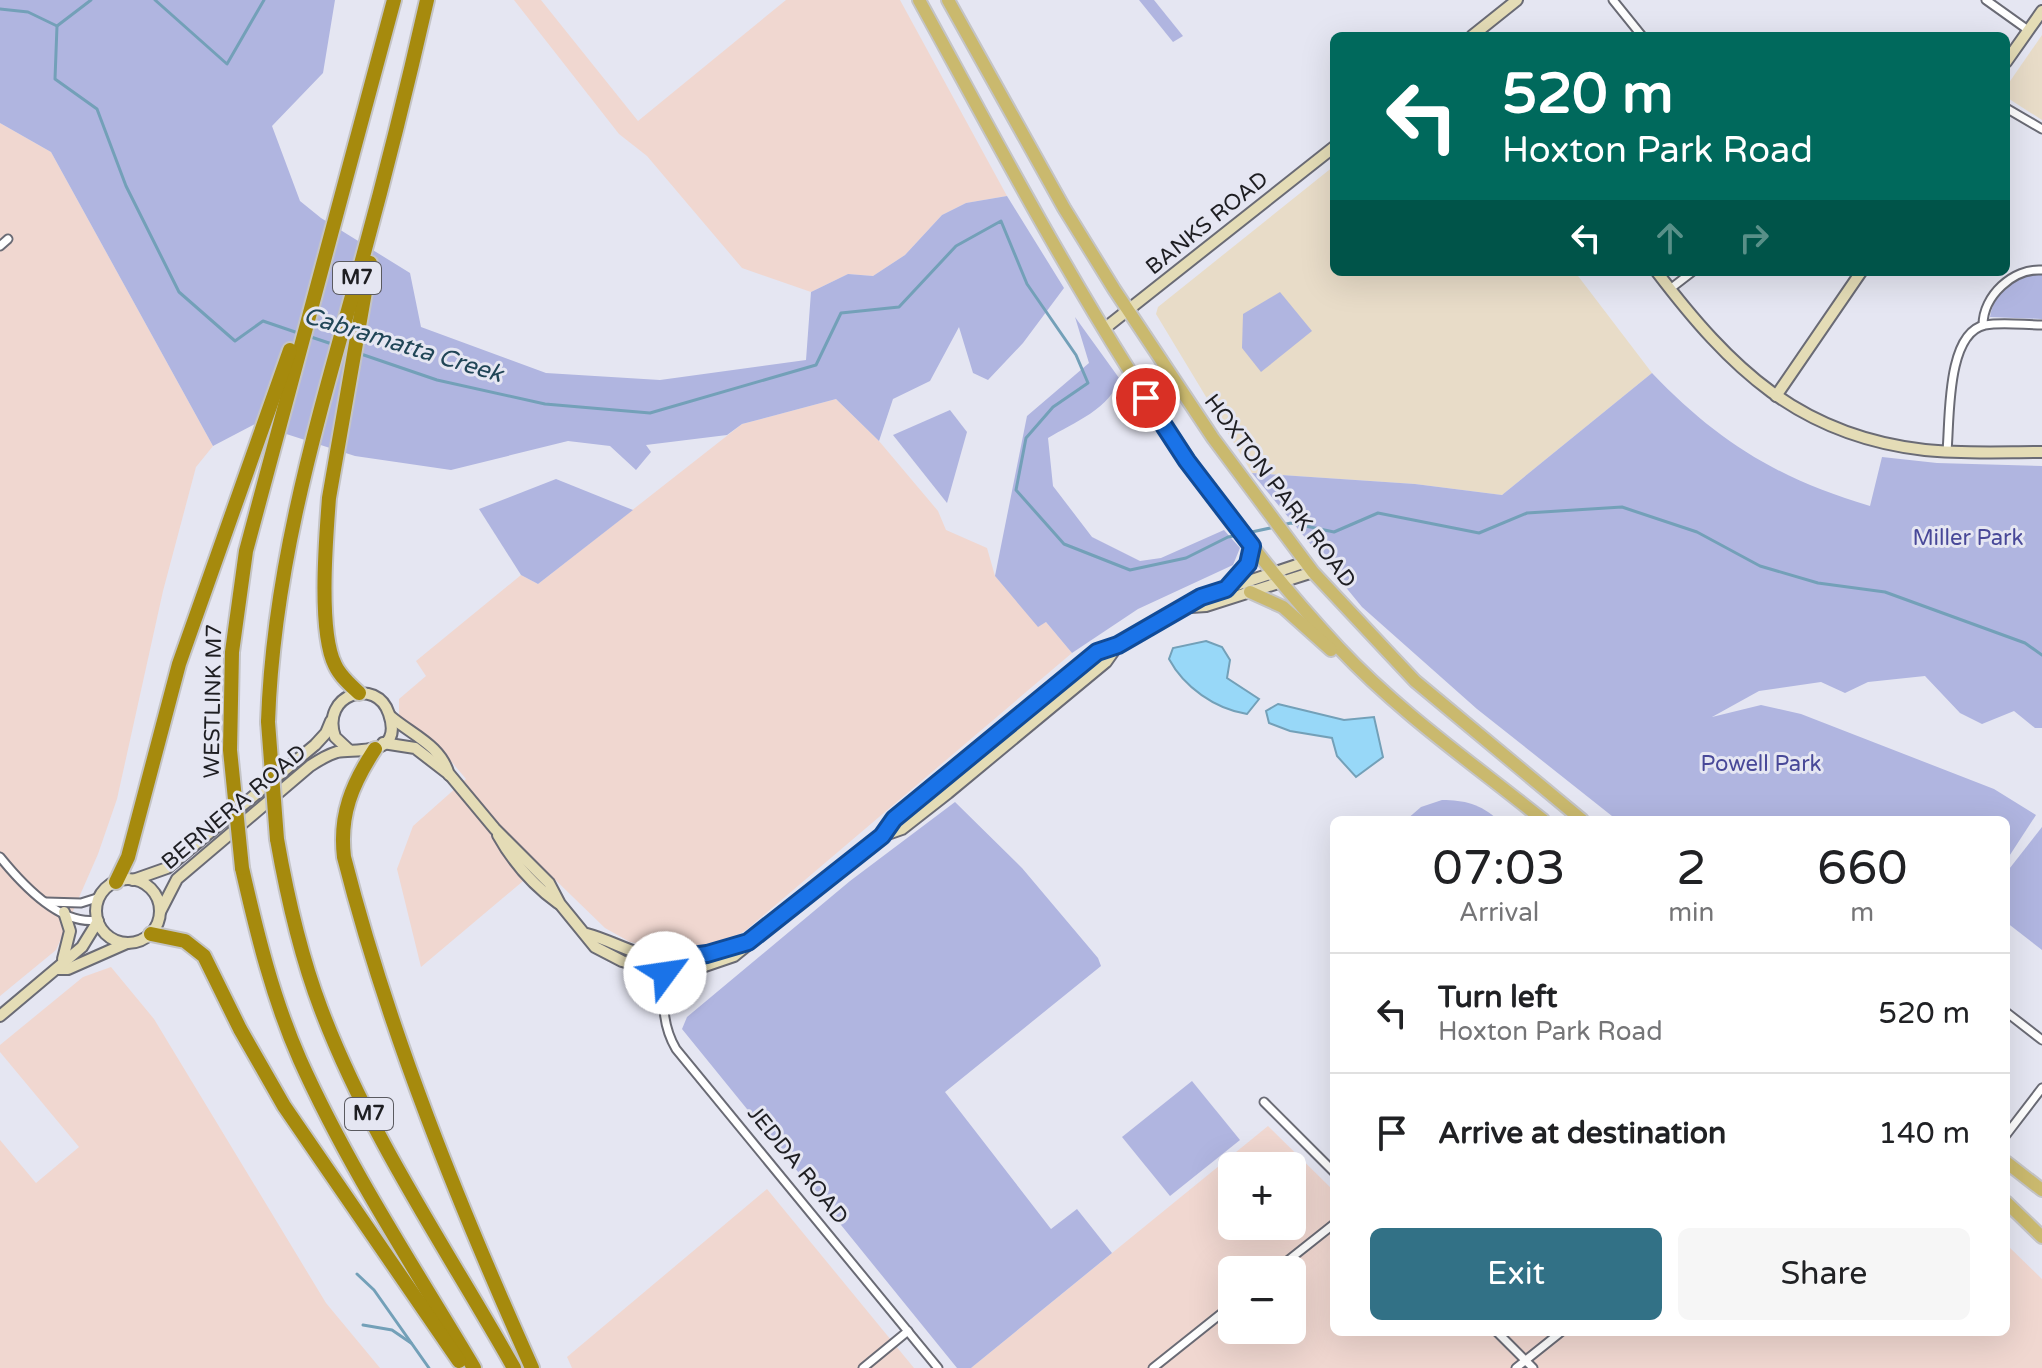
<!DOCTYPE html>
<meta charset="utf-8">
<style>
body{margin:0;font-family:"Varela Round",sans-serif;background:#f6f6f6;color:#202124;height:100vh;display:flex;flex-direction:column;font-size:30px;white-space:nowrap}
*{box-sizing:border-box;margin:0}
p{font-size:26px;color:#757577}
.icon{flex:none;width:44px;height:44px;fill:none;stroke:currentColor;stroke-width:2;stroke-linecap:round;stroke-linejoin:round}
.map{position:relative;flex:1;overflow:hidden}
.drawer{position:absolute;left:1330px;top:816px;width:680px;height:520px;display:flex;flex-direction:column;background:#fff;border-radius:12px;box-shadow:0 8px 32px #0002}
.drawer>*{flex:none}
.hud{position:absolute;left:1330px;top:32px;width:680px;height:244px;border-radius:12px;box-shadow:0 8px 32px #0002;background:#00695c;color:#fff;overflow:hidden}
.tools{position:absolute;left:1218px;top:1152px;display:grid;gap:16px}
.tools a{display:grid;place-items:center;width:88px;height:88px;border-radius:12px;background:#fff;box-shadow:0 8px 32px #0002;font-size:40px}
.pin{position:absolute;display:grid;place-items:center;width:68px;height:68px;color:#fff;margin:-34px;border:4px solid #fff;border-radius:50%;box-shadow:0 2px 8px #0007}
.me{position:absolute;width:88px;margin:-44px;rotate:59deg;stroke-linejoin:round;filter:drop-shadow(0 0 6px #0008)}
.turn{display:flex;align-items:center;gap:28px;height:168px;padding:0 40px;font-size:36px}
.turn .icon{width:104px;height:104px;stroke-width:2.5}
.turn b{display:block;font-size:56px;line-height:68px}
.lanes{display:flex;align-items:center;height:76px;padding:0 40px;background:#0003;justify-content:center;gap:40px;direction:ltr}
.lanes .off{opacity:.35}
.eta{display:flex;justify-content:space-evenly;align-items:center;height:136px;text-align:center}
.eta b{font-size:48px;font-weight:600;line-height:56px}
.cta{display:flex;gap:16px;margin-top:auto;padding:16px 40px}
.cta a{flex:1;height:92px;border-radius:12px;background:#327186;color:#fff;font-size:32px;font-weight:600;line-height:92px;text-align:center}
.cta a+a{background:#f6f6f6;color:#202124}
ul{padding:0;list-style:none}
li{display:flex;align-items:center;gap:24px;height:120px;padding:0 40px;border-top:2px solid #e0e0e0}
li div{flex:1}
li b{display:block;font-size:30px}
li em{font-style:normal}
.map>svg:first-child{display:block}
.industrial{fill:#f0d7d0;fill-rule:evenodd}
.education{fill:#e8dcc8}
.green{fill:#b0b5e0}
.water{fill:#98d8f8;stroke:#73a0b8;stroke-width:2}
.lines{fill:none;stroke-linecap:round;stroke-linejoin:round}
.stream{stroke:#73a0b8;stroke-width:3}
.street-casing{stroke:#6a6b75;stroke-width:11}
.secondary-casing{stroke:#6a6b75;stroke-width:14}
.primary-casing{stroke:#c4c4c6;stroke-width:16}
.highway-casing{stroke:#c4c4c6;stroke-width:18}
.street{stroke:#fff;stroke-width:7}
.secondary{stroke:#e4dcb6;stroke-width:10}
.primary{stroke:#cab96e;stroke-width:12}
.highway{stroke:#a68a0d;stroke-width:14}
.highway-bridge-casing{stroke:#c4c4c6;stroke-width:18;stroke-linecap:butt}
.highway-bridge{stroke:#a68a0d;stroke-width:14}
.route-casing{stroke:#114b97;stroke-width:20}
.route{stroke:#1a73e8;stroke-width:14}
.labels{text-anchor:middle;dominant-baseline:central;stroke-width:6;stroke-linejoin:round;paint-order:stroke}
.shield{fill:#e5e6f2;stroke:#5a5a60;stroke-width:2}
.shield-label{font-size:20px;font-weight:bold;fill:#1e1e22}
.street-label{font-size:22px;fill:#1e1e22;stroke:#e5e6f2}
.park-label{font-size:22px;fill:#484898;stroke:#e5e6f2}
.water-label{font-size:24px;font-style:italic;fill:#204556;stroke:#e5e6f2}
</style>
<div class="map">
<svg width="2042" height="1368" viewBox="0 0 2042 1368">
<rect width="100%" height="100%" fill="#e5e6f2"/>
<g class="industrial">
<path d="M514,0H541L638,121L786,0H900L1007,196L966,203L942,215L905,255L873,276L848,274L811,292L742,268L647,156L619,134Z"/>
<path d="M0,123L51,152L213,446L196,467L163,591L117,799L98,854L56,950L0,996Z"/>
<path d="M836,399L879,441L938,511L946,530L987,548L995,576L1038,626L1046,622L1072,653L745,931L725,942L673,951L630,942L605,928L541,866L421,967L397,869L413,826L466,779L439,747L399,715V699L426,676L416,661L521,575L538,584L742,424Z"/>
<path d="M111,967L154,1019L326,1303L380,1368H0V1140L36,1183L79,1147L0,1052V1045L83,977Z"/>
<path d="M1268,1126L1334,1191V1332H2006V1244L2042,1279V1368H971ZM1232,1166H1292V1226H1232ZM1232,1270H1292V1330H1232Z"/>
<path d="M767,1189L914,1368H572L567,1357Z"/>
</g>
<g class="education">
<path d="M2042,35V120L2006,97V87Z"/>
<path d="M1334,166V272H1575L1652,373L1502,495L1415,484L1252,473L1156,314L1158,307Z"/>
</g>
<g class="green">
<path d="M0,0H335L323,73L272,126L300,201L321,218L410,273L421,327L546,373L660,380L806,360L811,292L848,274L873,276L905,255L942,215L966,203L1007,196L1064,288L1023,343L988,380L973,373L959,327L930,381L893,399L879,441L836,399L742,424L727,435L646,445L651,452L636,470L610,446L568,441L451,470L355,456L255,424L213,446L51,152L0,123Z"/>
<path d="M1139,0H1154L1183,36L1173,42Z"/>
<path d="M2034,274L2042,275V319L1990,317C1993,294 2013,278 2034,274Z"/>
<path d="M1280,292L1312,331L1261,372L1242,348L1243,314Z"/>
<path d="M1075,317L1119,378C1112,408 1073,423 1048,438L1053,486L1092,537L1140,561L1161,558L1224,530L1240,548L1233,565L1138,609L1072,653L1046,622L1038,627L995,576L1027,416L1089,363Z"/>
<path d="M1652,373C1717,441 1778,479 1870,506L1882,457L1937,463L2042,466V728H2035L2014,711L1982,724L1960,713L1925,676L1868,682L1845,693L1821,682L1759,691L1712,717L1761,705L1801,714L1994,789L2036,815L2006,861V820H1617L1477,709L1362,607L1252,473L1415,484L1502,495Z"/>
<path d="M950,410L967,432L947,503L893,435Z"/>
<path d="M556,479L633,510L538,584L521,575L479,509Z"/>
<path d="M1442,800C1464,800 1481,804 1498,820H1406L1421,807Z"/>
<path d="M955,802L1022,868L1098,958L1101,966L945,1092L1051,1229L1077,1209L1112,1253L971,1368H957L682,1029L687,1017L850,881Z"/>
<path d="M2042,827V950L2006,922V873Z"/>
<path d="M1192,1081L1240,1140L1170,1196L1122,1137Z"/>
</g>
<g class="water">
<path d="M1206,641L1222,647L1230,660L1227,678L1259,699L1247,714C1215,709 1184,687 1169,659L1173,648Z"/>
<path d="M1278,704L1344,720L1374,717L1383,757L1356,777L1337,756L1332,738L1290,731L1269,723L1266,711Z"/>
</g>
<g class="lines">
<g class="stream">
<path d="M155,0L227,64L264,0"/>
<path d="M0,9L28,12L57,26L55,79L97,109L126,186L179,292L235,341L263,321L301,334"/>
<path d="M57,26L91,0"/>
<path d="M308,336L335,345"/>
<path d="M358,353L437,380L545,404L650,413L816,365L841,313L899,307L956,246L1001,221L1027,284L1076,355L1088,383L1053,407L1026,438L1016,490L1064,544L1130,570L1186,558L1228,537L1239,535"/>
<path d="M1282,525L1291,523L1334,532L1378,513L1479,533L1527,513L1622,507L1697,532L1760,566L1818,583L1885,592L2025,643L2042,655"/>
<path d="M1247,533L1275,527"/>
<path d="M357,1274L374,1290L429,1368"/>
<path d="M363,1325L392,1330L411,1343"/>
</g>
<g class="street-casing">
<g id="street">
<path d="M1613,0L1642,36"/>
<path d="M1986,0L2028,30"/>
<path d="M2006,108L2042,129"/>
<path d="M0,246L8,239"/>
<path d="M1670,289L1692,272"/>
<path d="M1983,325C1983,296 2013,268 2042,270"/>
<path d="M1947,451C1950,420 1946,333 1985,325C2003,322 2024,325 2042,325"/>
<path d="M0,857C21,883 60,926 97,920"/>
<path d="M46,902L81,903L100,897"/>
<path d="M668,959C663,991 659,1020 676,1049L938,1368"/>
<path d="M2006,1012L2042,1040"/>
<path d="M1264,1102L1334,1172"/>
<path d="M2006,1135L2042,1088"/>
<path d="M1276,1270L1334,1224"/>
<path d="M1497,1332L1533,1368"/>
<path d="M863,1368L908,1331"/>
<path d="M1153,1368L1232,1305"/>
<path d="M1516,1368L1561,1332"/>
</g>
</g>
<g class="secondary-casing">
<g id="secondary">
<path d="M1472,36L1517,0"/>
<path d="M2006,62L2042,11"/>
<path d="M1657,272C1730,368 1799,436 1925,450C1963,454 2003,452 2042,452"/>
<path d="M1104,329L1334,147"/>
<path d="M1776,396L1861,272"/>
<path d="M1191,607L1206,606L1313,572"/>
<path d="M390,716C412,735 441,745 449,775"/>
<path d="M383,743L415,748L450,775L495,829L549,883L560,904L595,947L622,961L665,973L690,971L734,956L882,836L894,819L1097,652L1118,645L1201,597L1306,562"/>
<path d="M498,835C513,862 533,885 558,903"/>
<path d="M882,836L902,829L948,793L1106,662L1118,645"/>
<circle cx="128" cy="911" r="32"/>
<path d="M133,880L167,868L315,745L326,733L331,721"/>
<path d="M160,912L177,879L310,766C319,760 327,755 337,752C356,748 404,758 389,714C377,676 320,694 335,737L350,751"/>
<path d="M587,934C606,939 622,948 641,954C678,964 710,951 746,943"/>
<path d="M63,959L70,931L64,912"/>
<path d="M57,969H68L127,943"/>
<path d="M0,1016L82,947L98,921"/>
</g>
</g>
<g class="primary-casing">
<g id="primary">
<path d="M919,0C1043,226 1162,459 1339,648C1400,713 1475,765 1543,820"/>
<path d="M948,0L1064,208L1114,289L1213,438L1313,572L1415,681L1582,820"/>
<path d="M1226,589L1248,564L1252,546"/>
<path d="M1250,592L1283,607L1331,650"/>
<path d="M2006,1162L2042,1190"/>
<path d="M2006,1202L2042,1237"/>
</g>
</g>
<g class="highway-casing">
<g id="highway">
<path d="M359,693C350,685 340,676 335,665C318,631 326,538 329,498L370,263"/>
<path d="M268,722C273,572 314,432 354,289C381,193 405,97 427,0"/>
<path d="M375,749C352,784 339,815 344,857C389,1033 458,1203 532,1368"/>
<path d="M230,750L232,652L246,551L394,0"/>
<path d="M277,839C287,896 300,954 321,1009C369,1136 448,1251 514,1368"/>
<path d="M242,868C257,934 273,999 300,1060C348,1167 414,1267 474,1368"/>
<path d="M116,882L128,857L179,664L290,350"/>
<path d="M151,934L185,941L204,956L240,1029L284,1106L459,1361"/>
</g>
</g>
<use href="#street" class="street"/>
<use href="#secondary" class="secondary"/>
<use href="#primary" class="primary"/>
<use href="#highway" class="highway"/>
<g class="highway-bridge-casing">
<g id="highway-bridge">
<path d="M268,722L277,839"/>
<path d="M230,750L242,868"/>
</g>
</g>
<use href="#highway-bridge" class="highway-bridge"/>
</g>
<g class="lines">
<g class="route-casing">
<path id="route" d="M665,973L668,959L707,954L748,942L882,836L894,819L1097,652L1118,645L1201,597L1226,589L1248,564L1252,546L1187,461L1146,398"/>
</g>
<use href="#route" class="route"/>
</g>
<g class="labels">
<g class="shield">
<rect x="333" y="262" width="48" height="32" rx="6"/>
<rect x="345" y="1098" width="48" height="32" rx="6"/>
</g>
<g class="shield-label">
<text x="357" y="278">M7</text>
<text x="369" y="1114">M7</text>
</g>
<g class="street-label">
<text transform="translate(1207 223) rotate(-39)">BANKS ROAD</text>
<text transform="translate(1280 491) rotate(53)">HOXTON PARK ROAD</text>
<text transform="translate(213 701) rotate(-89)">WESTLINK M7</text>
<text transform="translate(234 807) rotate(-40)">BERNERA ROAD</text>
<text transform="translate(798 1165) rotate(51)">JEDDA ROAD</text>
</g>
<g class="park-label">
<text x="1968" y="538">Miller Park</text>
<text x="1761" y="764">Powell Park</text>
</g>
<g class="water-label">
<text transform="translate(403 345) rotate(17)">Cabramatta Creek</text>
</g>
</g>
</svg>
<div class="tools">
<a>+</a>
<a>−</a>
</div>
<div class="pin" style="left:1146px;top:398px;background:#d93025"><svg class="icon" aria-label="arrive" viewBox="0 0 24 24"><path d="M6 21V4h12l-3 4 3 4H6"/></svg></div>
<svg class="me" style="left:665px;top:973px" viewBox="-20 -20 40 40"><circle r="19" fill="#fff"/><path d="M0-13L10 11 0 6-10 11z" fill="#1a73e8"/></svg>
<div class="hud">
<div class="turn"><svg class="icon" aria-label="left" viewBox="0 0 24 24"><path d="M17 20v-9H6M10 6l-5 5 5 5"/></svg><div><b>520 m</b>Hoxton Park Road</div></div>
<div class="lanes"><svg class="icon" aria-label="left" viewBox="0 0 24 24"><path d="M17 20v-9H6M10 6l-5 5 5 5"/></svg><svg class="icon off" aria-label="ahead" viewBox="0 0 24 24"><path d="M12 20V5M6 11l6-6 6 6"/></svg><svg class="icon off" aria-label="right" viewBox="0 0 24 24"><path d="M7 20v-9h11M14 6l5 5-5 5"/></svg></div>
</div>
<section class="drawer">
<div class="eta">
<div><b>07:03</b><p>Arrival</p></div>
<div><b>2</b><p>min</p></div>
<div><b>660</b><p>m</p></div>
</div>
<ul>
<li><svg class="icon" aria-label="left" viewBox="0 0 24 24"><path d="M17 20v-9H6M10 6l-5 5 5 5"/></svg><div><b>Turn left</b><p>Hoxton Park Road</p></div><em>520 m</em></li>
<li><svg class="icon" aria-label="arrive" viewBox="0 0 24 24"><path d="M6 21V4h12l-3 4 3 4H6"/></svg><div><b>Arrive at destination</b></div><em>140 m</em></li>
</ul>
<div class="cta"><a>Exit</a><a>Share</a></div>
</section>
</div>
